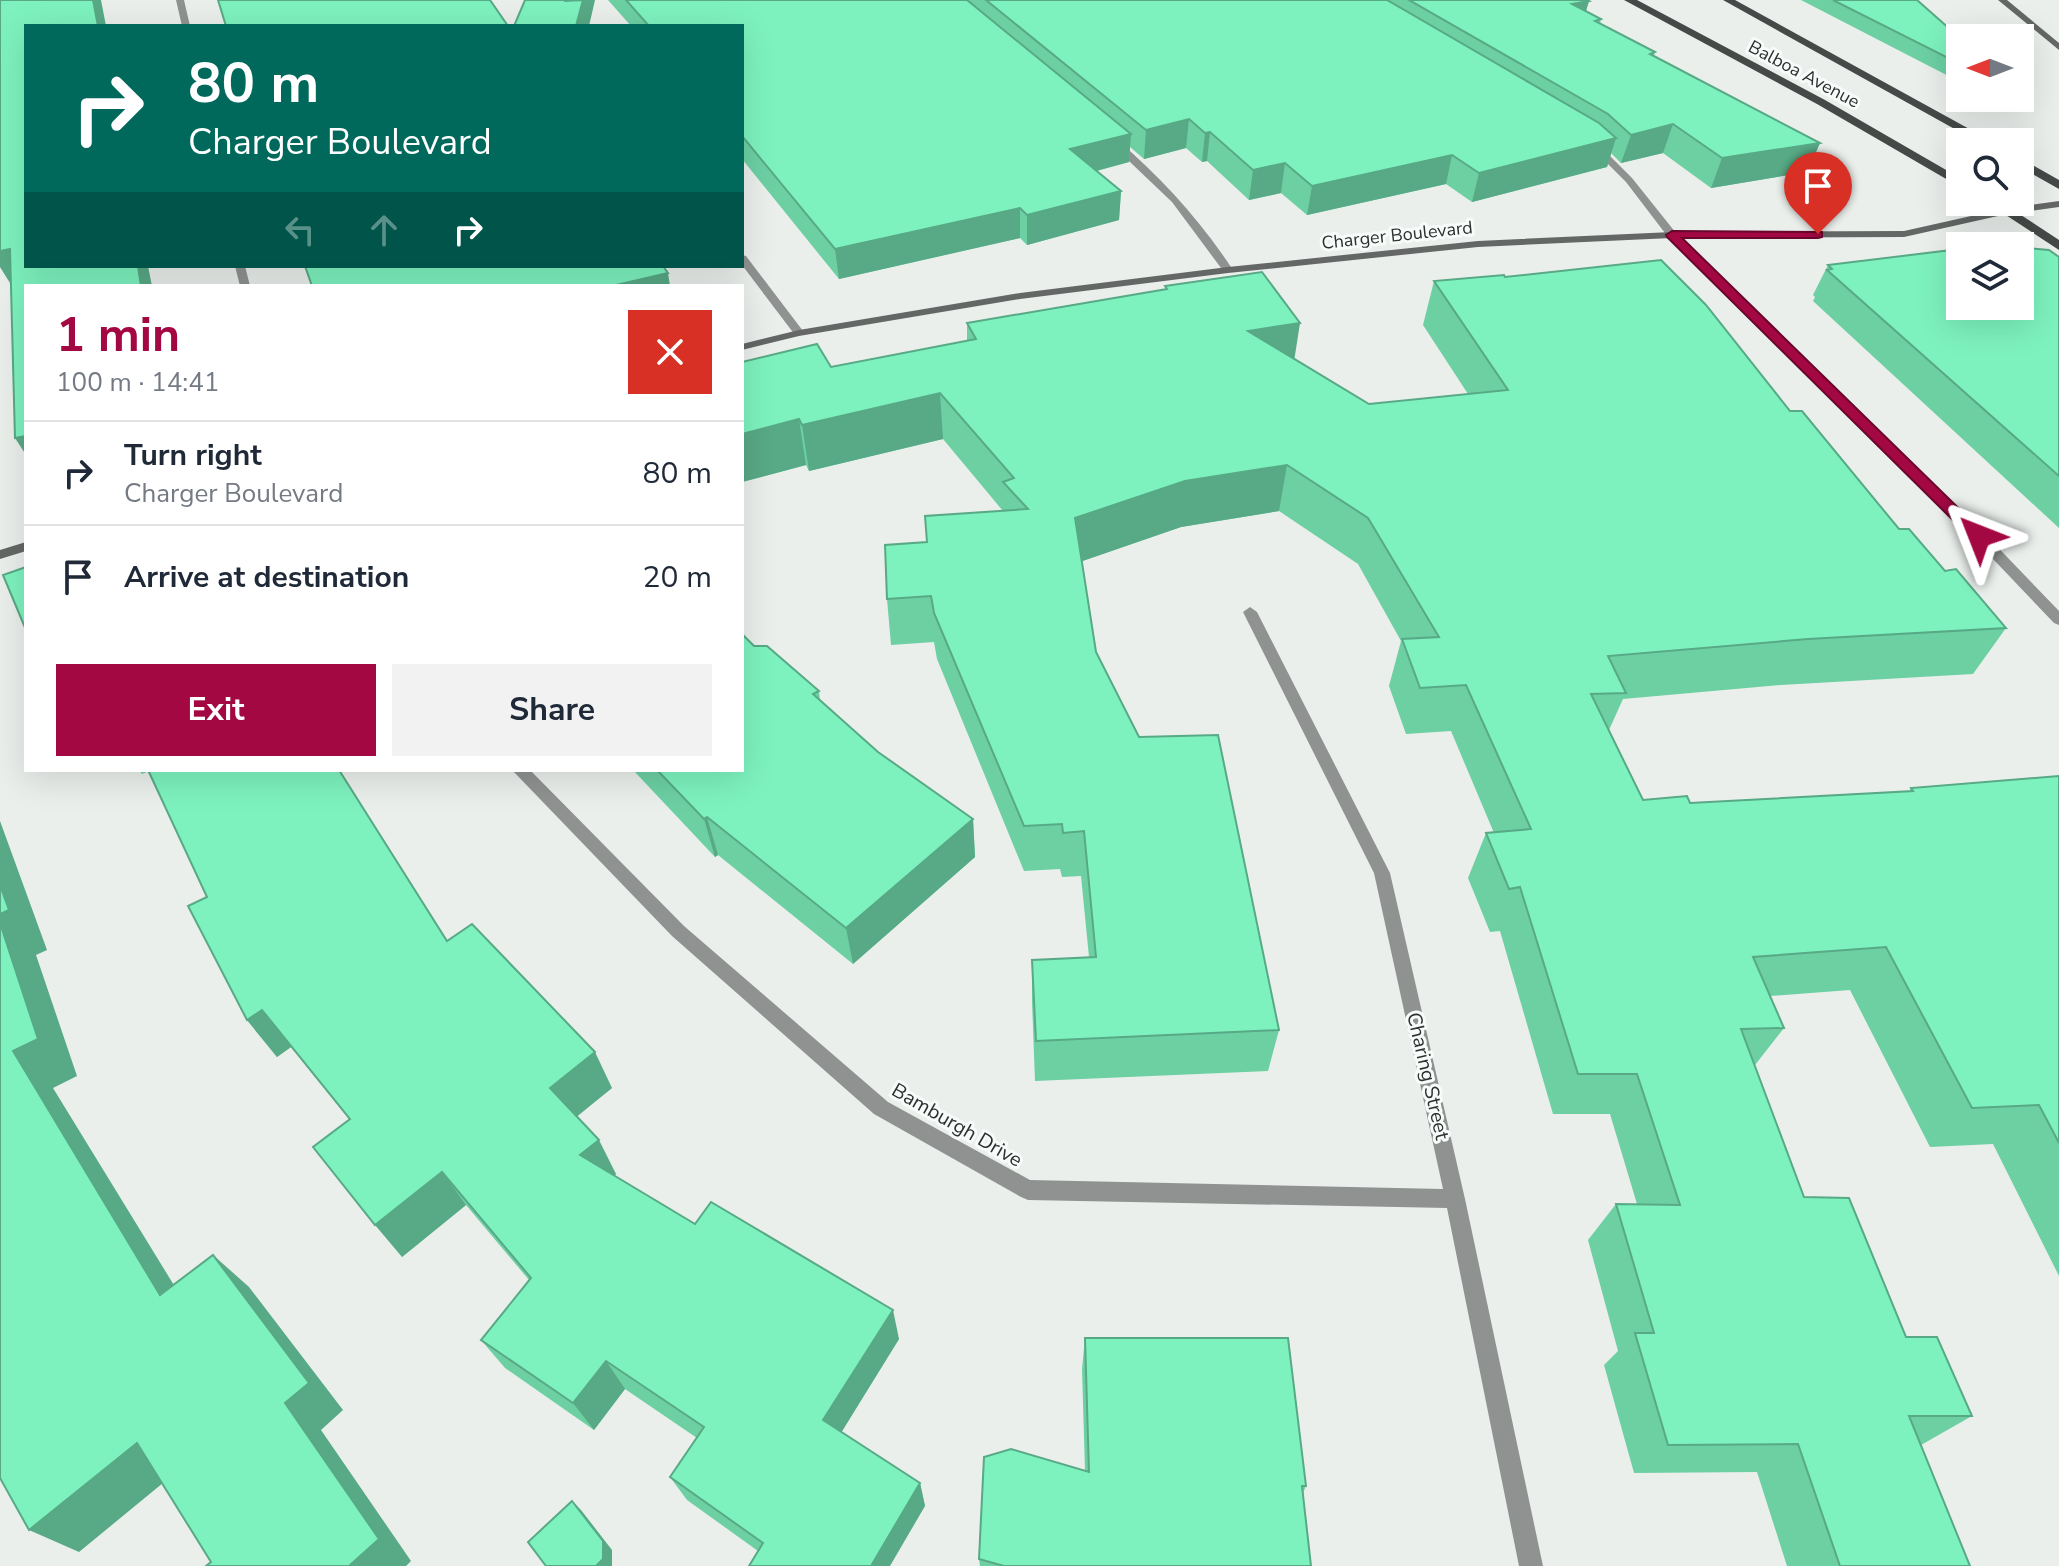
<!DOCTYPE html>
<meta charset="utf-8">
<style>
body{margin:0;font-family:"Nunito Sans",sans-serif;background:#f2f2f3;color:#1f2937;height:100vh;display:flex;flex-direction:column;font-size:30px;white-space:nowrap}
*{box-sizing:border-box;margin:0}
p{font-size:26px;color:#747a83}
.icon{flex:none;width:44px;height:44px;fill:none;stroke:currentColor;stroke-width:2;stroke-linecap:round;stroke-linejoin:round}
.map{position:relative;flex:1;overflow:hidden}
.drawer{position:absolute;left:24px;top:284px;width:720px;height:488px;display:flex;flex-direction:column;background:#fff;border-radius:0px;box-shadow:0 8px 32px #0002}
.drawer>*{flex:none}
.banner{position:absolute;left:24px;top:24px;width:720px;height:244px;border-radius:0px;box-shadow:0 8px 32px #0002;background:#00695c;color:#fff;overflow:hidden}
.needle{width:52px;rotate:270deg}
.tools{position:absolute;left:1946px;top:24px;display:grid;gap:16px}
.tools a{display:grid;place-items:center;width:88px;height:88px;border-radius:0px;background:#fff;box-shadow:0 8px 32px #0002;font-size:40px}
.pin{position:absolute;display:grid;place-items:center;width:68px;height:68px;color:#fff;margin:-82px -34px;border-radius:50% 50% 50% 0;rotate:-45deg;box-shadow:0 0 8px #0007}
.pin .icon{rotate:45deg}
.me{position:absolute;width:88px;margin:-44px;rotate:315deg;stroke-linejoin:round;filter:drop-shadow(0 0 6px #0008)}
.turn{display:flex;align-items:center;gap:28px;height:168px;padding:0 32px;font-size:36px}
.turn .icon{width:104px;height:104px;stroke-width:2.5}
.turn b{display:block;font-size:56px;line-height:68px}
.lanes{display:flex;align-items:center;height:76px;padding:0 32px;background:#0003;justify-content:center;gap:40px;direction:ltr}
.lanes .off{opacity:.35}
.round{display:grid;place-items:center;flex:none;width:84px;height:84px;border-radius:0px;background:#f2f2f3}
.head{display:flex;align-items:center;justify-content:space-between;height:136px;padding:0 32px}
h1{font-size:48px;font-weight:700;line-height:60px;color:#a30843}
.primary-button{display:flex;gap:16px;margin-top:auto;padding:16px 32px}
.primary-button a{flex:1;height:92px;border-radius:0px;background:#a30843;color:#fff;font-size:32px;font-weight:700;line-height:92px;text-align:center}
.primary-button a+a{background:#f2f2f3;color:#1f2937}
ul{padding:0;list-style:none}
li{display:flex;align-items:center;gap:24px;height:104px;padding:0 32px;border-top:2px solid #e0e1e3}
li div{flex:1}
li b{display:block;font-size:30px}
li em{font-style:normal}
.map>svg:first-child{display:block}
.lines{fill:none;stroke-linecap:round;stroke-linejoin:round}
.street{fill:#909291;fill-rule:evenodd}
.secondary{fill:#646765;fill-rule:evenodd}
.primary{fill:#454947;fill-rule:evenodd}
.wall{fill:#6cd0a3}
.shaded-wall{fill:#58a985}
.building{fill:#7df2be;stroke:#58a985;stroke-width:2}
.route{fill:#a30843;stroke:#6a052c;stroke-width:2}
.labels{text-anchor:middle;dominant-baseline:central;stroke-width:6;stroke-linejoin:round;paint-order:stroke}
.far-street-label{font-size:18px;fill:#2e302f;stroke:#f7fcfa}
.street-label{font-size:20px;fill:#2e302f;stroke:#f7fcfa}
</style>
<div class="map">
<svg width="2059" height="1566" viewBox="0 0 2059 1566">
<rect width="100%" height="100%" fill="#eaefec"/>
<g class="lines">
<g class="street">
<path d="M176,0H184L190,26H182Z"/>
<path d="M1110,139H1116C1162,178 1200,220 1233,270L1232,272H1224L1172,202L1110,143Z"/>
<path d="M1593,145H1599L1632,178L1676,233L1984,533L2059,611V625L2054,623L1974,539L1668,237L1626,182L1593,149Z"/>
<path d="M742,255L746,256L803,331V335H795L742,265Z"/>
<path d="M235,266H245L250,286H240Z"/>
<path d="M1250,607L1257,612L1390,873L1465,1199L1543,1566H1519L1447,1208L1028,1200L1021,1197L874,1114L672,936L512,770H530L684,926L888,1102L1030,1180L1443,1189L1374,873L1243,612Z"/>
</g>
<g class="secondary">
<path d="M1998,0H2007L2059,43V50Z"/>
<path d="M2059,201V207L2007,214L1904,237L1672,238L1478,247L1228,273L1020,299L799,336L742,350V344L799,330L1020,293L1228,267L1478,241L1672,232L1904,231L2007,208Z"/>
<path d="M26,542V551L0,559V550Z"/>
</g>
<g class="primary">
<path d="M1624,0H1637L1825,100L1960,178V187L1817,104Z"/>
<path d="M1723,0H1735L1993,142H1978Z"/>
<path d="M2020,158L2059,180V189L2020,167Z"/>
<path d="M1986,202H2001L2059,240V250Z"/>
</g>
</g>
<g class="wall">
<path d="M608,0H1587L1589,1L1586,11L1601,19L1600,24L1655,52L1654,56L1820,143L1807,172L1711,188L1663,153L1621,163L1611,153L1607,167L1472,202L1446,184L1307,215L1281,193L1249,200L1207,161L1202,162L1186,148L1144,159L1130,147L1129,162L1097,171L1121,191L1119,220L1027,245L1020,238L839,279L742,159V26H631Z"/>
<path d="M1801,0H1917L1960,38V82Z"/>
<path d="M2059,257V528L1813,301L1815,297L1813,295L1828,265Z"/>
<path d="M1505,277L1790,411L1899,529L2006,628L1973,674L1781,685L1623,699L1609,730L1643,800L1690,803L1909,792L1911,788L2059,776V1276L1993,1144L1930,1147L1850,990L1770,996L1784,1028L1755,1065L1804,1197L1906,1337L1972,1416L1921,1445L1970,1566H1787L1757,1472L1634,1473L1604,1365L1618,1351L1588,1240L1616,1204H1637L1610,1114H1553L1500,931L1490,932L1468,878L1486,833H1494L1451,731L1406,734L1389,686L1401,641L1358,564L1279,511L1181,527L1082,561L1096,652L1279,1030L1268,1071L1035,1081L1032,1002V960L1089,957L1081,876L1062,877L1060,869L1024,871L937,659L934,642L891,645L887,599L927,542L1003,511L943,439L809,471L806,465L742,482V362L831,367L967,341V323L1165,289V286L1294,359L1369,404L1468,394L1423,325L1434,281Z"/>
<path d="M754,646L819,691L820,700L878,752L973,819L975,857L853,964L718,855L715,857L633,770H742Z"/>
<path d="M139,770H339L447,941L612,1088L576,1116L616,1174L614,1176L695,1224L899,1339L841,1432L920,1483L925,1506L758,1551L687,1500L670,1477L697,1438L625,1389L594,1430L505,1368L481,1340L529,1280L466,1205L402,1257L350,1120L291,1047L277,1057L247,1020L207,897L149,771L142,774Z"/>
<path d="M1085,1338L1306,1486L1303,1493L1311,1566H980L979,1559L1085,1471L1082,1369Z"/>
</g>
<g class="shaded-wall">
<path d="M93,0H101L106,26H98Z"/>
<path d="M583,0H595L589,26H576Z"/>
<path d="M1589,1L1581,27L1572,4Z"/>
<path d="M1189,119L1186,148L1144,159L1146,130Z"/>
<path d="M1673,124L1663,153L1621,163L1631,135Z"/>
<path d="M1210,132L1207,161L1202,162L1205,133Z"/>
<path d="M1131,134L1129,162L1069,178L1070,149Z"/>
<path d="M1616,138L1607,167L1472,202L1479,173Z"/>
<path d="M1820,143L1807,172L1711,188L1722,158Z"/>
<path d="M1452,155L1446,184L1307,215L1312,186Z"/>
<path d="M1285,163L1281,193L1249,200L1253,170Z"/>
<path d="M1121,191L1119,220L1027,245V215Z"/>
<path d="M1020,208V238L839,279L835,249Z"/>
<path d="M10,249L28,279L10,283L0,267V251Z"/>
<path d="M138,266H148L152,286H141Z"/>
<path d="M668,273L670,286H612Z"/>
<path d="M1300,323L1293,368L1248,331Z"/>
<path d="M940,393L943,439L809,471L802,425Z"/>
<path d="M799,419L806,465L742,482V434Z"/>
<path d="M26,436V455L15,438Z"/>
<path d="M1287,465L1279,511L1181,527L1074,564L1075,518L1185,481Z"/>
<path d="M707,817L718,855L715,857L704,819Z"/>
<path d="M973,819L975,857L853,964L846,928Z"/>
<path d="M0,821L47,950L36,955L77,1076L53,1088L199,1326L160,1295L13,1051L0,923Z"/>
<path d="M262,1010L291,1047L277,1057L247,1020Z"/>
<path d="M595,1052L612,1088L569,1123L550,1088Z"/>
<path d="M599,1140L616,1174L599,1189L580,1155Z"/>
<path d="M442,1172L466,1205L402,1257L375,1225Z"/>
<path d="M213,1255L249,1287L343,1410L321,1430L411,1561L406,1566H349L285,1403Z"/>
<path d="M893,1310L899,1339L833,1446L823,1420Z"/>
<path d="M606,1361L625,1389L594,1430L573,1403Z"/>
<path d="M137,1443L180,1469L79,1552L29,1530Z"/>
<path d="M920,1483L925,1506L890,1566H871Z"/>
<path d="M572,1501L581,1510L612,1550V1566H596Z"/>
</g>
<g class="building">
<path d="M0,0H93L98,26H26V266H138L141,286H26V436L15,438L10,249L0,251Z"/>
<path d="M218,0H490L508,26H226Z"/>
<path d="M525,0H565V1L583,0L576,26H514Z"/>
<path d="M626,0H967L1131,134L1070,149L1121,191L1027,215L1020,208L835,249L742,136V26H649Z"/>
<path d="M986,0H1387L1599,123L1616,138L1479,173L1452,155L1312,186L1285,163L1253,170L1210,132L1205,133L1189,119L1146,130Z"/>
<path d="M1409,0H1587L1589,1L1572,4L1601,19L1595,21L1655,52L1650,54L1820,143L1722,158L1673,124L1631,135L1608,114Z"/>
<path d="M1833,0H1917L1960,38V64Z"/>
<path d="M2027,248L2049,250L2059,257V476L1827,270L1832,269L1828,265L1960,249V306H2020V249Z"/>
<path d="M1661,260L1706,305L1790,411H1802L1899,529H1909L1945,571L1956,569L2006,628L1808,639L1608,656L1626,693L1591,694L1643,800L1687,796L1690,803L1913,791L1911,788L2059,776V1143L2039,1105L1972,1108L1886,947L1753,957L1784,1028L1741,1029L1804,1197L1849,1198L1906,1337H1937L1972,1416H1909L1970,1566H1840L1798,1444L1668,1445L1635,1333H1654L1616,1204L1680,1205L1637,1074H1578L1520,887L1509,889L1486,833L1531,829L1466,685L1420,688L1402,639L1439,637L1368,518L1287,465L1185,481L1075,518L1096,652L1139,737L1218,735L1279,1030L1036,1041L1032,960L1096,957L1084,831L1063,833L1062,824L1024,826L934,613L931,596L887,599L885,545L927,542L925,516L1028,509L1003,482L1014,478L940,393L802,425L799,419L742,434V362L817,344L831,367L976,339L967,323L1167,289L1165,286L1262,272L1300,323L1248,331L1369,404L1508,390L1434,281L1504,275L1505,277Z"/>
<path d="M305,266H663L668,273L612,286H312Z"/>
<path d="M26,567V630L3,575Z"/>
<path d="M742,634L754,646H767L819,691L813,694L878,752L973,819L846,928L707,817L704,819L657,770H742Z"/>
<path d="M148,770H339L447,941L472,924L595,1052L550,1088L599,1140L580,1155L695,1224L711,1202L893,1310L823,1420L920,1483L871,1566H749L763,1543L670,1477L704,1427L606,1361L573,1403L481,1340L531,1278L442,1172L375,1225L313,1147L350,1119L262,1010L247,1020L188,906L207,897Z"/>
<path d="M0,885L9,910L0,914Z"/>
<path d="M0,923L38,1039L13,1051L160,1295L213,1255L309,1383L285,1403L379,1539L349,1566H206L211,1562L137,1443L29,1530L0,1478Z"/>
<path d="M1085,1338H1288L1306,1486H1302L1311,1566H1004L979,1559L984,1457L1011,1449L1089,1472Z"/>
<path d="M572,1501L603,1541V1559L596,1566H546L528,1542Z"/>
</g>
<path class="route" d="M1672,231L1822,232V237L1818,238H1682L1984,533V540H1973L1667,237L1666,235Z"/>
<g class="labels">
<g class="far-street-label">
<text transform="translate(1804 74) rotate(28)">Balboa Avenue</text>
<text transform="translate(1397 235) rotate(-6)">Charger Boulevard</text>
</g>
<g class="street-label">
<text transform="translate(1428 1076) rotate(77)">Charing Street</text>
<text transform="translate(957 1125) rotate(30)">Bamburgh Drive</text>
</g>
</g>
</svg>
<div class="tools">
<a><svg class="needle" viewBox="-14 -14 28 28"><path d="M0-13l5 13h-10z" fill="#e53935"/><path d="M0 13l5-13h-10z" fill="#747a83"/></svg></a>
<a><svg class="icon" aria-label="search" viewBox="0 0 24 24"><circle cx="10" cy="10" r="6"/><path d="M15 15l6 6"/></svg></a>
<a><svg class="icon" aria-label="layers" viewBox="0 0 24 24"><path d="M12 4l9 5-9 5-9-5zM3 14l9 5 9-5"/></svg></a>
</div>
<div class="pin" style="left:1818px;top:234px;background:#d93025"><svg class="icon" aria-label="arrive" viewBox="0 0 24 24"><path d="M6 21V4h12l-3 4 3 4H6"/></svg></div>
<svg class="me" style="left:1979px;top:536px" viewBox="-20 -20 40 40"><path d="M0-17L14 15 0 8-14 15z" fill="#a30843" stroke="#fff" stroke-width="4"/></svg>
<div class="banner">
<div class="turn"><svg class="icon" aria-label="right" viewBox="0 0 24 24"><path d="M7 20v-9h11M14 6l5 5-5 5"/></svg><div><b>80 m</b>Charger Boulevard</div></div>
<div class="lanes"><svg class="icon off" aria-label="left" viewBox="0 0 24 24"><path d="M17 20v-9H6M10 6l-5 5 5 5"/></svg><svg class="icon off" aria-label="ahead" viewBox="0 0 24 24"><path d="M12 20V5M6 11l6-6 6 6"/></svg><svg class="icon" aria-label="right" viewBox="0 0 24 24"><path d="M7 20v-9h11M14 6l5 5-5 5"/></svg></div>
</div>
<section class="drawer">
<div class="head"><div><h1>1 min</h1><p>100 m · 14:41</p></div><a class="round" style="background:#d93025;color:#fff"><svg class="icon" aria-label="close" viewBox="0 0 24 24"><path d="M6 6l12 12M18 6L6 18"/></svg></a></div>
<ul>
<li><svg class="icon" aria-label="right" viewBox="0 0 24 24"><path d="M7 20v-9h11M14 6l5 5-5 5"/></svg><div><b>Turn right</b><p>Charger Boulevard</p></div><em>80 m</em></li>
<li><svg class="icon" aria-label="arrive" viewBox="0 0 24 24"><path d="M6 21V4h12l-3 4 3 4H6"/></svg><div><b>Arrive at destination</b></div><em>20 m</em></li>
</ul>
<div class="primary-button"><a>Exit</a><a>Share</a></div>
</section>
</div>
